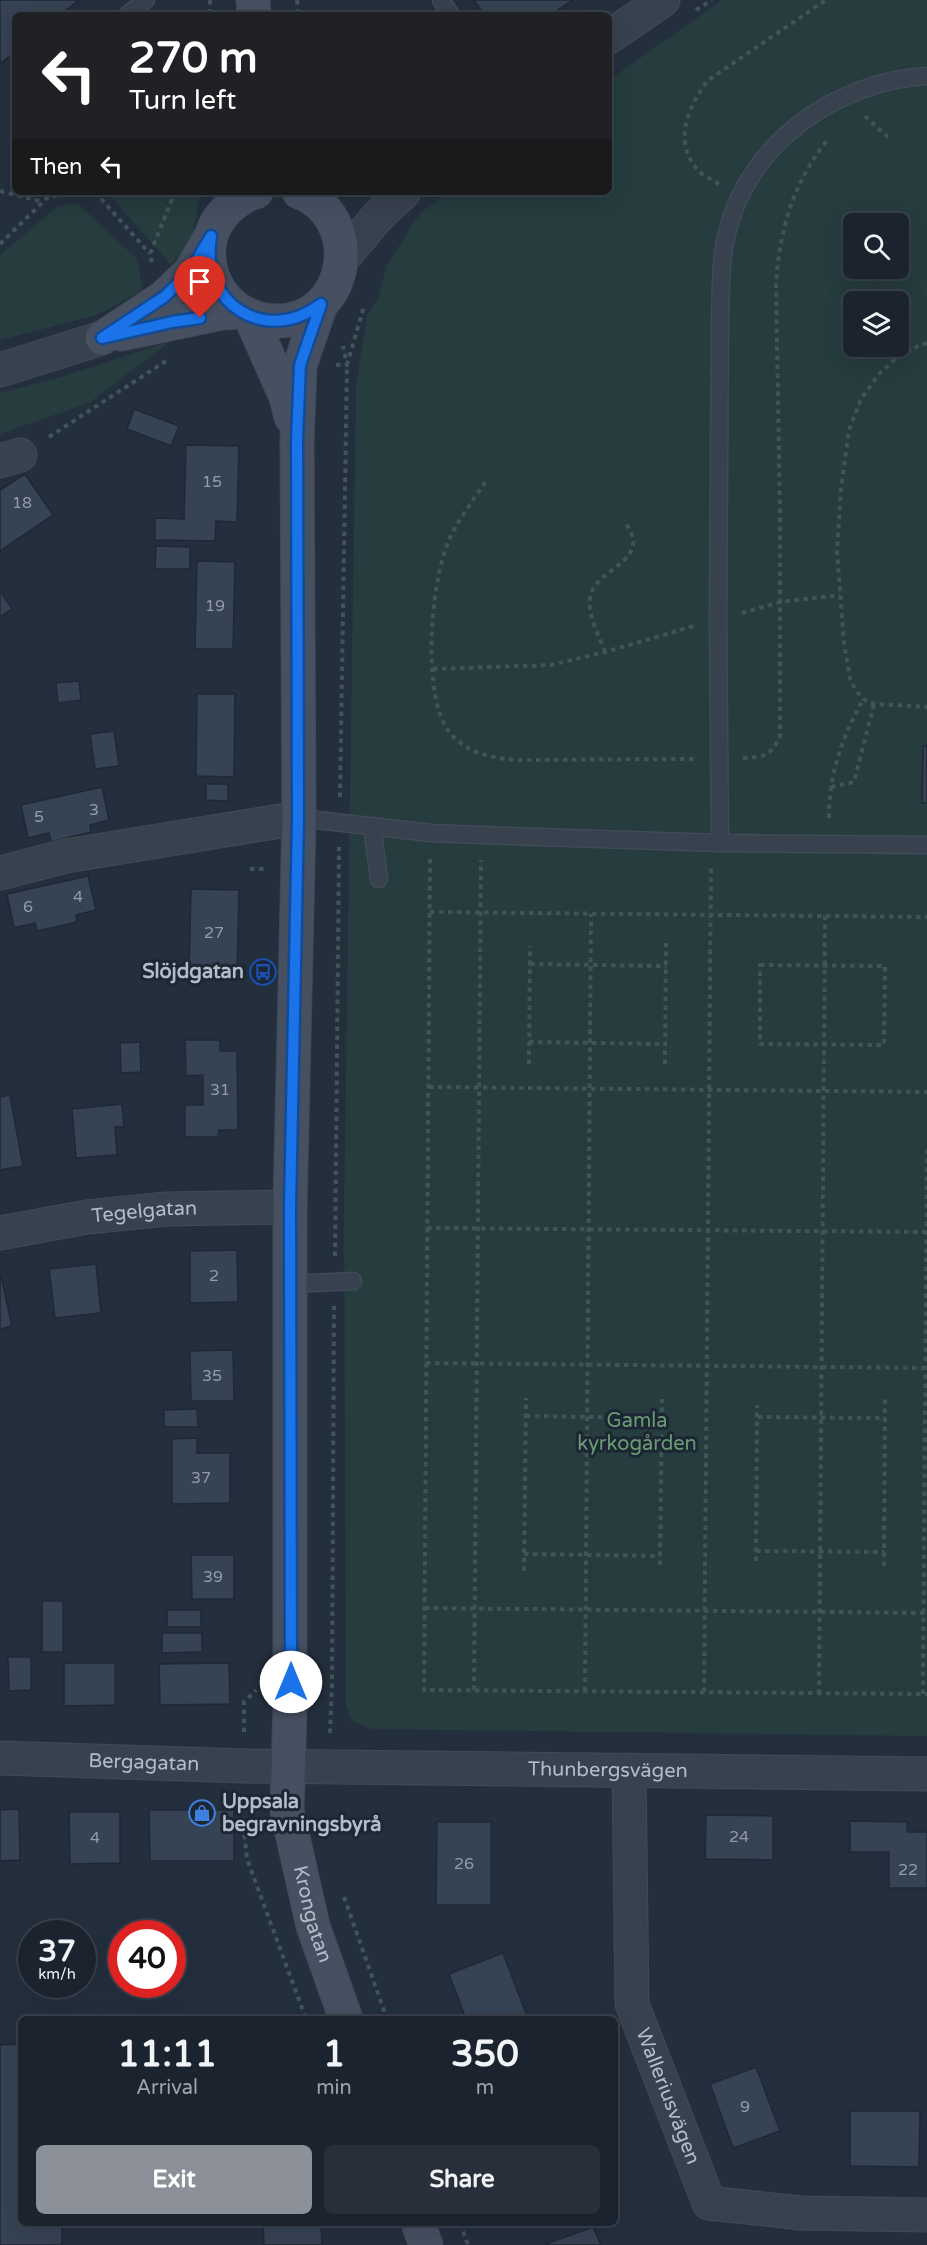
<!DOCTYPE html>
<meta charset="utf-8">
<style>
body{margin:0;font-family:"Varela Round",sans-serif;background:#282f3a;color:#f1f3f6;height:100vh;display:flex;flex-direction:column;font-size:22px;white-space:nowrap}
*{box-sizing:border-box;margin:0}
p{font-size:20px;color:#a0a4aa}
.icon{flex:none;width:33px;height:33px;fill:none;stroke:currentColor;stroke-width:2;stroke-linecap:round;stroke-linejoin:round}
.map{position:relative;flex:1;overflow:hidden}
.sheet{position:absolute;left:18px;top:2016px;width:600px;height:210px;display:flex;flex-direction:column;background:#1b232e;border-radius:9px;box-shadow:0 6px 24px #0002,0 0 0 2px #39404a}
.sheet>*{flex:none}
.guide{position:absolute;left:12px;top:12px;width:600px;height:183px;border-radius:9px;box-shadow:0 6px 24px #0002,0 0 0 2px #39404a;background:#202124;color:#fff;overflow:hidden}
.buttons{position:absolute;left:843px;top:213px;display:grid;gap:12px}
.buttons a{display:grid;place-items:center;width:66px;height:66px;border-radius:9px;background:#1b232e;box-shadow:0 6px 24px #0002,0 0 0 2px #39404a;font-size:30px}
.speed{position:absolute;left:18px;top:1920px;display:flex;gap:12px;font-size:30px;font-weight:700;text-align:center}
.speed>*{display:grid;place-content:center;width:78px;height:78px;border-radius:50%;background:#1b232e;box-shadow:0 6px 24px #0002,0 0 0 2px #39404a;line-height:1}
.speed small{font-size:15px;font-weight:400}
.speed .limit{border:9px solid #d22;background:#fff;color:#111}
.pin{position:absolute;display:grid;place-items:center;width:51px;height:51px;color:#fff;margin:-62px -26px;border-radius:50% 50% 50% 0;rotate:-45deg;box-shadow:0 0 6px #0007}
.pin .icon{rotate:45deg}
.me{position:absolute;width:66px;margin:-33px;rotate:0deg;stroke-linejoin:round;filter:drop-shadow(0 0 4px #0008)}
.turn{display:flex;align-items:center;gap:21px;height:126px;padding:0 18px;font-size:27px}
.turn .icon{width:78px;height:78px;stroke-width:2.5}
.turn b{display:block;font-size:42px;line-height:51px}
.then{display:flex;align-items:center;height:57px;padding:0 18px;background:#0003;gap:12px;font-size:22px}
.eta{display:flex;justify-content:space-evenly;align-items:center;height:102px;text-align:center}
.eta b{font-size:36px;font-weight:800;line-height:42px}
.cta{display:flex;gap:12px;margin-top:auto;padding:12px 18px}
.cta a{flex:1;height:69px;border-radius:9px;background:#8c9099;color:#fff;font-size:24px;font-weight:800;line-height:69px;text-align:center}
.cta a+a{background:#282f3a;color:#f1f3f6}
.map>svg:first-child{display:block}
.green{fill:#263c3f;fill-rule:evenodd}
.building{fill:#364354;stroke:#1f2835;stroke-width:1.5}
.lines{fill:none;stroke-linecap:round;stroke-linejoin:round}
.lane-casing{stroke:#414a57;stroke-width:19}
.street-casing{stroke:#414a57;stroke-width:35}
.secondary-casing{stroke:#414a57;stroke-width:35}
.path{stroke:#3f5557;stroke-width:4;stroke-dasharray:4.5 4.5;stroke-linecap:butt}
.lane{stroke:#38414e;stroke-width:16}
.street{stroke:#38414e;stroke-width:33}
.secondary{stroke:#465061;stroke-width:33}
.route-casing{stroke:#114b97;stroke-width:15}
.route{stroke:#1a73e8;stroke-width:10}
.labels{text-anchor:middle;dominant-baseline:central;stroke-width:6;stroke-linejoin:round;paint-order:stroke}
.number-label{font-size:16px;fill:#929caa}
.poi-label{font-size:20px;font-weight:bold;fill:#b4bcc9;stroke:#1d2633;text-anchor:end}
.street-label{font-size:20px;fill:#b4bcc9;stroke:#1d2633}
.park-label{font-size:20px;fill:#6b9a76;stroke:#1d2633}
</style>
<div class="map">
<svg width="927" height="2245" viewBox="0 0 927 2245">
<rect width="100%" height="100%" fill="#242f3e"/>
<g class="green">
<path d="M722,0H927V1736L372,1729L352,1721L346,1705L344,1206L356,386L367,316L378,298L387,265L420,213L449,192H609V80ZM854,224H898V268H854ZM854,302H898V346H854Z"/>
<path d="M107,192H200L192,239L171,265Z"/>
<path d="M77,203L137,259L143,290L97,315L0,340V255L58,206Z"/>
<path d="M171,341L89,403L0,434V393L65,376Z"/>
</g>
<g class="building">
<path d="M0,0H79L60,15H15V52L0,64Z"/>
<path d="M474,0H573L550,15H484Z"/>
<path d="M134,409L179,426L171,446L127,429Z"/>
<path d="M186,445L239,446L237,522L216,521L215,541L155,540V518L184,519Z"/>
<path d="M25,474L53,515L0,551V490Z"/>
<path d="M156,546L190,547V569H155Z"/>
<path d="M197,561L235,562L233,649H195Z"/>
<path d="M0,591L12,609L0,617Z"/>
<path d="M79,681L81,700L58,703L56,683Z"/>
<path d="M197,694H235L234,777L196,776Z"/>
<path d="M114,731L119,766L95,769L90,734Z"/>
<path d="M923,746H927V803H922Z"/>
<path d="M206,784H228V801L206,800Z"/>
<path d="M102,787L109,820L90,825L91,832L51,842L49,833L28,838L21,805Z"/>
<path d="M88,876L96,910L76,915L77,922L37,931L35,923L14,928L7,894Z"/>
<path d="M191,889L239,890L237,977L189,976Z"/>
<path d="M185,1040H220V1051H237L238,1130H219L218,1137H185V1105H203V1075L186,1076Z"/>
<path d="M140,1042L141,1072L121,1073L120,1043Z"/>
<path d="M10,1095L23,1166L0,1170V1097Z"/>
<path d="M122,1104L124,1127H115L117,1155L76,1158L72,1109Z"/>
<path d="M237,1250L238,1302L190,1303V1251Z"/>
<path d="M96,1264L101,1313L55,1318L49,1269Z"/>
<path d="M1,1276L12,1326L0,1329V1276Z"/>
<path d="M233,1350L234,1401H191L190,1351Z"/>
<path d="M197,1409L198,1427H164V1410Z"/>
<path d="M197,1438V1453H230V1503L172,1504V1439Z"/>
<path d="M191,1555H234V1599H192Z"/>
<rect x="42" y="1601" width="21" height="51"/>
<rect x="167" y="1610" width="34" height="17"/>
<path d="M162,1633H202V1652L162,1653Z"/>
<path d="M8,1657H31V1690L9,1691Z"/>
<path d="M64,1663H115V1705L64,1706Z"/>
<path d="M229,1663L230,1704L160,1705L159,1664Z"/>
<path d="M19,1809L20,1860L0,1861V1810Z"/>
<path d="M149,1810H234V1861H150Z"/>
<path d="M69,1812H120V1863L70,1864Z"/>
<path d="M706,1815L773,1816V1860L705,1859Z"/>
<path d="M850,1821L907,1822V1832H927V1888H889V1852H850Z"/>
<path d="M437,1822H491V1905H436Z"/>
<path d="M503,1953L528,2019H466L449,1974Z"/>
<path d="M21,2044V2223H62V2245H0V2045Z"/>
<path d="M756,2067L780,2131L733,2148L710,2084Z"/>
<path d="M850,2111H920L919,2167L850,2166Z"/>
<path d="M263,2223H321L322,2245H264Z"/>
<path d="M593,2227L601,2245H547L546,2244Z"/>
</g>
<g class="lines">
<g class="lane-casing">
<g id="lane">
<path d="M441,0L451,15"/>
<path d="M127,15L146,0"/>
<path d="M299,818L431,833L481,835L720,843L927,845"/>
<path d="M372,826L379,879"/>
<path d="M720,843L718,619L720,320C721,291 720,261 727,233C748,143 837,81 927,76"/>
<path d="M291,1284L353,1281"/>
</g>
</g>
<g class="street-casing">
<g id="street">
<path d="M609,37L663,0"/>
<path d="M342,259L379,215L404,192"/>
<path d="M0,370L102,338"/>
<path d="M0,461L20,455"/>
<path d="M0,873L66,856L299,818"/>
<path id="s1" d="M0,1233L87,1217L167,1209L290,1207"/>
<path id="s2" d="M0,1758L245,1766L927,1774"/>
<path id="s3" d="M629,1770L632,2004L709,2203L801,2213L927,2215"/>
</g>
</g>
<g class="secondary-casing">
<g id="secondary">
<path d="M253,0L254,15"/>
<path d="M256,192C247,194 243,197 236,202C182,241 214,322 278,321C350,320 365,217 299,192"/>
<path id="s4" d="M321,304L300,365L297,439L299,818L290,1207V1705L287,1811L313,1926L346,2019"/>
<path d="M250,316L286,397L291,417"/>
<path d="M121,334L221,313L242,312"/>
<path d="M102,338L164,297L190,272L211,236"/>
<path d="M418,2223L426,2245"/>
</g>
</g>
<g class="path">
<path d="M210,0V15"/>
<path d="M297,0L299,15"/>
<path d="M696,10L712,0"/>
<path d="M865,116L891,140"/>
<path d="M719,184C712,180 701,175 696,168C673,139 689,107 707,81L826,0"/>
<path d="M0,191L43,202"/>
<path d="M95,192L150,254"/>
<path d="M0,244L47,198L71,192"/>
<path d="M152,262L150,254L175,192"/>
<path d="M927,343L918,346L894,360L879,374L861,399L849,430L841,488L837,551L844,643L850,679L855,689L863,699L874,704L927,707"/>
<path d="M336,365H347L343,346"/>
<path d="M49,437L166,361"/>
<path d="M485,482C474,499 453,527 447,545C431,585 421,698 450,733C467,753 491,758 516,760L694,759"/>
<path d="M742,613L780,602L840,595"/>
<path d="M605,652C600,637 587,615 590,598C593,573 637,564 633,539C632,533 628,527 625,522"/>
<path d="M433,669L551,665L605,652L694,626"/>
<path d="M743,758C765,757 771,756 780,736V515L776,285C779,230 794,180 829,138"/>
<path d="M831,787L854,782L874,704"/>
<path d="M340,797L347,365L364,306"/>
<path d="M829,818C829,772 842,739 863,699"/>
<path d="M430,859L424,1690L927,1694"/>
<path d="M250,869H265"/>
<path d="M430,912L927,917"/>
<path d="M530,964L666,966"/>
<path d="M760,965L885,966L884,1045L760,1044Z"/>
<path d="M529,1042L665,1044"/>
<path d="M529,1064L530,946"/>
<path d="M665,1064L666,943"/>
<path d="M429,1087L927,1092"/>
<path d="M427,1228L927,1232"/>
<path d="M335,1256L339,847"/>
<path d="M426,1363L927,1368"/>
<path d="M526,1416L661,1418"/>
<path d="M758,1417L885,1418"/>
<path d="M756,1551L884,1552"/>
<path d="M524,1554L660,1556"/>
<path d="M756,1561L757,1405"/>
<path d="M660,1565L662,1399"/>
<path d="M884,1566L885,1398"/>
<path d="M524,1571L526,1398"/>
<path d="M425,1608L927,1613"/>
<path d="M474,1690L481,860"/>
<path d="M585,1691L591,914"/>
<path d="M704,1692L711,868"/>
<path d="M819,1694L825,916"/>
<path d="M923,1694L927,1147"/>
<path d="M244,1732V1702L256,1690"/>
<path d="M330,1733L332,1684L334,1306"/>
<path d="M243,1799L242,1813L247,1859L306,2019"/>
<path d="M344,1897L387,2019"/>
<path d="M460,2223L468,2245"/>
</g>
<use href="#lane" class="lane"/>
<use href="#street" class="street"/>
<use href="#secondary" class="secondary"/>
</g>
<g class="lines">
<g class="route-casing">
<path id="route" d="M200,318L172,322L102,338L164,297L190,272L211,236C199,304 266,346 321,304L300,365L297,439L298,818L290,1207L291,1682"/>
</g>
<use href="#route" class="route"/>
</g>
<defs>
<g id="bus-ring" transform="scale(1.35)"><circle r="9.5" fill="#1d2633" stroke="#1a4fb4" stroke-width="1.5"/><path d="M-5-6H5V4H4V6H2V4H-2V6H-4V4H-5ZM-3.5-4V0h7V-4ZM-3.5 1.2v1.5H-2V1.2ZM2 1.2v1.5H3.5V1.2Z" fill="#1a4fb4"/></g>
<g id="shop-ring" transform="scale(1.35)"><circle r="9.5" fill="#1d2633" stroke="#3f7fe0" stroke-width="1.5"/><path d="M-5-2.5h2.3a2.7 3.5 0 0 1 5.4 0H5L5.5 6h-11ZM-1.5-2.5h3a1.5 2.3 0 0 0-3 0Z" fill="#3f7fe0"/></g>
</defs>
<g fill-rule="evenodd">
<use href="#bus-ring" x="263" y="972"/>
<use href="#shop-ring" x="202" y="1813"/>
</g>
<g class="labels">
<g class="number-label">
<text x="212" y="482">15</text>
<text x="22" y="503">18</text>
<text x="215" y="606">19</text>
<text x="94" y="810">3</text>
<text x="39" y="817">5</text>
<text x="78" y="897">4</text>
<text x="28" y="907">6</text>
<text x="214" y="933">27</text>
<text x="220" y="1090">31</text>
<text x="214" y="1276">2</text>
<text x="212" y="1376">35</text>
<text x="201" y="1478">37</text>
<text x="213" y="1577">39</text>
<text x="739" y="1837">24</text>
<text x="95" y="1838">4</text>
<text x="464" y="1864">26</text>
<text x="908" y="1870">22</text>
<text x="745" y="2107">9</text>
</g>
<g class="poi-label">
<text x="244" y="972">Slöjdgatan</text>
<text x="222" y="1802" text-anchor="start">Uppsala<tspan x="222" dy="23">begravningsbyrå</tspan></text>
</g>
<g class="street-label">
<text stroke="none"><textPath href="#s1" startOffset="146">Tegelgatan</textPath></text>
<text stroke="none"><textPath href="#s2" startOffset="144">Bergagatan</textPath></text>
<text stroke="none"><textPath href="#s2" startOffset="608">Thunbergsvägen</textPath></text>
<text stroke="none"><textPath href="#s4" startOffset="1617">Krongatan</textPath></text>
<text stroke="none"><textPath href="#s3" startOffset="333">Walleriusvägen</textPath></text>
</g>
<g class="park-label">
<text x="637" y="1421">Gamla<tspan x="637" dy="23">kyrkogården</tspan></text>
</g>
</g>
</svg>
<div class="buttons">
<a><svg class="icon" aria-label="search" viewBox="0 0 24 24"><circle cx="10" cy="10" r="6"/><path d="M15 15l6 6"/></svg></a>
<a><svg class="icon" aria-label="layers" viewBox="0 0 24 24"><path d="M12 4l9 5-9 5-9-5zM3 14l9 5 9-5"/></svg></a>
</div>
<div class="speed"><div>37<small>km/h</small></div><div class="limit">40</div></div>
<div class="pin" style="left:200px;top:318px;background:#d93025"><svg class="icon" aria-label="arrive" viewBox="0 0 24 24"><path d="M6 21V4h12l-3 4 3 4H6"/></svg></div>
<svg class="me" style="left:291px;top:1682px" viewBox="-20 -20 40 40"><circle r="19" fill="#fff"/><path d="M0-13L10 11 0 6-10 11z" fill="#1a73e8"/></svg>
<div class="guide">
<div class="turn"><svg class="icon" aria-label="left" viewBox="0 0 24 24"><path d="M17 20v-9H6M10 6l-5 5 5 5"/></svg><div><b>270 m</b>Turn left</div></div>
<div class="then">Then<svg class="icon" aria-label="left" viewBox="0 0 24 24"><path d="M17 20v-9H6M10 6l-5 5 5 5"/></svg></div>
</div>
<section class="sheet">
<div class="eta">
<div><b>11:11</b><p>Arrival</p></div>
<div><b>1</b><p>min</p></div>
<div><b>350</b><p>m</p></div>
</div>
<div class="cta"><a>Exit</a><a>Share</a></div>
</section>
</div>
